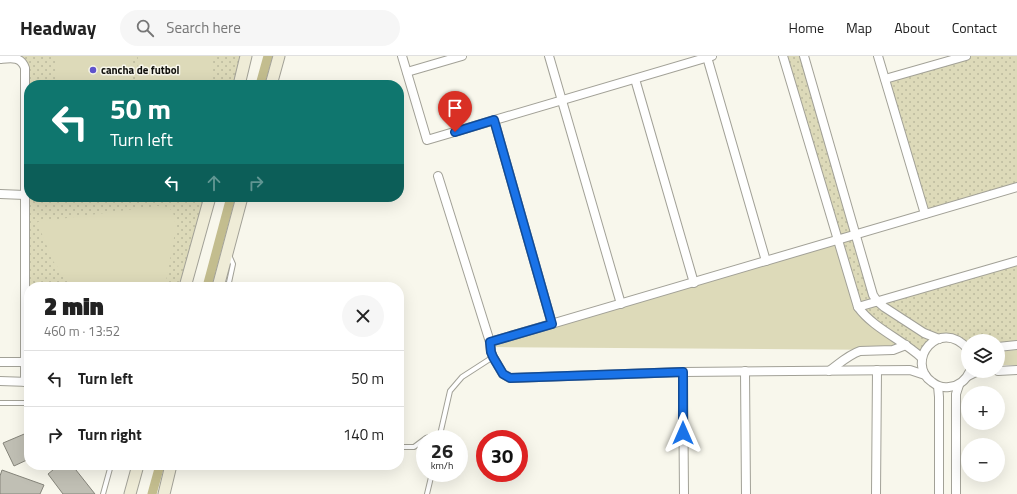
<!DOCTYPE html>
<meta charset="utf-8">
<style>
body{margin:0;font-family:"Titillium Web",sans-serif;background:#f6f6f6;color:#222;height:100vh;display:flex;flex-direction:column;font-size:15px;white-space:nowrap}
*{box-sizing:border-box;margin:0}
p{font-size:13px;color:#767676}
.icon{flex:none;width:22px;height:22px;fill:none;stroke:currentColor;stroke-width:2;stroke-linecap:round;stroke-linejoin:round}
.map{position:relative;flex:1;overflow:hidden}
.sheet{position:absolute;left:24px;top:226px;width:380px;height:188px;display:flex;flex-direction:column;background:#fff;border-radius:16px;box-shadow:0 4px 16px #0002}
.sheet>*{flex:none}
.banner{position:absolute;left:24px;top:24px;width:380px;height:122px;border-radius:16px;box-shadow:0 4px 16px #0002;background:#0f766e;color:#fff;overflow:hidden}
.buttons{position:absolute;left:961px;top:278px;display:grid;gap:8px}
.buttons a{display:grid;place-items:center;width:44px;height:44px;border-radius:50%;background:#fff;box-shadow:0 4px 16px #0002;font-size:20px}
.speed{position:absolute;left:416px;top:374px;display:flex;gap:8px;font-size:20px;font-weight:700;text-align:center}
.speed>*{display:grid;place-content:center;width:52px;height:52px;border-radius:50%;background:#fff;box-shadow:0 4px 16px #0002;line-height:1}
.speed small{font-size:10px;font-weight:400}
.speed .limit{border:6px solid #d22;background:#fff;color:#111}
.pin{position:absolute;display:grid;place-items:center;width:34px;height:34px;color:#fff;margin:-41px -17px;border-radius:50% 50% 50% 0;rotate:-45deg;box-shadow:0 0 4px #0007}
.pin .icon{rotate:45deg}
.me{position:absolute;width:44px;margin:-22px;rotate:0deg;stroke-linejoin:round;filter:drop-shadow(0 0 3px #0008)}
.turn{display:flex;align-items:center;gap:14px;height:84px;padding:0 20px;font-size:18px}
.turn .icon{width:52px;height:52px;stroke-width:2.5}
.turn b{display:block;font-size:28px;line-height:34px}
.lanes{display:flex;align-items:center;height:38px;padding:0 20px;background:#0003;justify-content:center;gap:20px;direction:ltr}
.lanes .off{opacity:.35}
.round{display:grid;place-items:center;flex:none;width:42px;height:42px;border-radius:21px;background:#f6f6f6}
.headline{display:flex;align-items:center;justify-content:space-between;height:68px;padding:0 20px}
h1{font-size:24px;font-weight:800;line-height:30px}
ul{padding:0;list-style:none}
li{display:flex;align-items:center;gap:12px;height:56px;padding:0 20px;border-top:1px solid #e0e0e0}
li div{flex:1}
li b{display:block;font-size:15px}
li em{font-style:normal}
header{display:flex;align-items:center;gap:24px;box-sizing:border-box;height:56px;padding:0 20px;background:#fff;border-bottom:1px solid #e0e0e0}
header strong{font-size:19px}
nav{display:flex;gap:22px;margin-inline-start:auto;font-size:14px}
.search{width:280px;height:36px;background:#f6f6f6;display:flex;align-items:center;gap:10px;box-sizing:border-box;padding:0 14px;border-radius:22px;color:#767676;font-size:15px}
.map>svg:first-child{display:block}
.grass{fill:url(#grass-dots)}
.green{fill:#dddab9}
.lines{fill:none;stroke-linecap:round;stroke-linejoin:round}
.canal{stroke:#c3bd8e;stroke-width:9}
.building{fill:#c0bfb4;stroke:#85847a}
.lane-casing{stroke:#a2a197;stroke-width:6}
.street-casing{stroke:#a2a197;stroke-width:10}
.secondary-casing{stroke:#a2a197;stroke-width:13}
.lane{stroke:#fff;stroke-width:4}
.street{stroke:#fff;stroke-width:8}
.secondary{stroke:#efecd7;stroke-width:11}
.route-casing{stroke:#114b97;stroke-width:10}
.route{stroke:#1a73e8;stroke-width:7}
.poi-dot{fill:#6054cd;stroke:#f8f7ec;stroke-width:1.5}
.labels{text-anchor:middle;dominant-baseline:central;stroke-width:3;stroke-linejoin:round;paint-order:stroke}
.poi-label{font-size:11px;font-weight:bold;fill:#0d0d09;stroke:#f8f7ec;text-anchor:start}
</style>
<header>
<strong>Headway</strong>
<div class="search"><svg class="icon" aria-label="search" viewBox="0 0 24 24"><circle cx="10" cy="10" r="6"/><path d="M15 15l6 6"/></svg>Search here</div>
<nav><a>Home</a><a>Map</a><a>About</a><a>Contact</a></nav>
</header>
<div class="map">
<svg width="1017" height="438" viewBox="0 0 1017 438">
<defs>
<pattern id="grass-dots" width="8" height="8" patternUnits="userSpaceOnUse"><rect width="8" height="8" fill="#dddab9"/><path d="M2 2h.1M6 6h.1" fill="none" stroke="#bcba9e" stroke-width="1.8" stroke-linecap="round"/></pattern>
</defs>
<rect width="100%" height="100%" fill="#f8f7ec"/>
<g class="grass">
<path d="M0,0H244L236,29H29V141H206L183,231H29L24,8Z"/>
<path d="M783,0H804L876,243L1017,204V288L998,289V285H968V293L955,283H939L922,302L858,251Z"/>
<path d="M966,0H1017V131L925,158L885,23Z"/>
</g>
<g class="green">
<path d="M55,0H132L131,29H55Z"/>
<path d="M138,0H211V29H137Z"/>
<path d="M157,150L168,151L173,156L176,171L165,231H72L53,205L37,166Z"/>
<path d="M838,184L858,251L909,291L893,294L491,291L490,286Z"/>
<path d="M1017,294V309H998V295Z"/>
</g>
<g class="lines">
<g class="canal">
<path d="M260,29L268,0"/>
<path d="M207,231L231,141"/>
<path d="M152,438L160,409"/>
</g>
</g>
<g class="building">
<path d="M29,376V403L14,410L3,387Z"/>
<path d="M59,409H72L95,438H63L48,418Z"/>
<path d="M2,414L44,429L40,438H0V420Z"/>
</g>
<g class="lines">
<g class="lane-casing">
<g id="lane">
<path d="M228,231L233,208L229,199"/>
<path d="M0,347H29"/>
<path d="M439,383L450,335L462,321L493,301"/>
<path d="M399,391H414L426,382L433,380L440,381"/>
<path d="M103,438L111,409"/>
<path d="M427,438L432,417"/>
</g>
</g>
<g class="street-casing">
<g id="street">
<path d="M402,0L427,84L712,0"/>
<path d="M549,0L621,248"/>
<path d="M783,0L858,251C873,272 903,284 922,302"/>
<path d="M804,0L873,239L877,245L884,251L924,277L939,283"/>
<path d="M878,0L925,158"/>
<path d="M707,1L766,205"/>
<path d="M0,3C11,2 21,0 25,12V326"/>
<path d="M407,16L462,0"/>
<path d="M635,23L694,227"/>
<path d="M885,23L966,0"/>
<path d="M494,64L552,268"/>
<path d="M438,120L490,286"/>
<path d="M0,138L25,139"/>
<path d="M858,251L1017,205"/>
<path d="M998,291L1017,289"/>
<path d="M968,293C939,260 904,306 932,326C937,330 943,332 949,331C959,330 966,324 970,315"/>
<path d="M0,306H28"/>
<path d="M745,315L746,438"/>
<path d="M829,315C839,308 848,299 860,295L893,294L906,289"/>
<path d="M998,315L1017,314"/>
<path d="M683,316L684,438"/>
<path d="M925,319L910,314L683,316L510,322L503,318L493,301L491,296L490,286L1017,131"/>
<path d="M968,320L976,316L983,315"/>
<path d="M0,325L29,326"/>
<path d="M938,330L939,341V438"/>
<path d="M876,438L877,314"/>
<path d="M956,438V338L959,329"/>
</g>
</g>
<g class="secondary-casing">
<g id="secondary">
<path d="M239,29L246,0"/>
<path d="M271,29L279,0"/>
<path d="M185,231L210,141"/>
<path d="M218,231L242,141"/>
<path d="M130,438L138,409"/>
<path d="M164,438L171,409"/>
</g>
</g>
<use href="#lane" class="lane"/>
<use href="#street" class="street"/>
<use href="#secondary" class="secondary"/>
</g>
<g class="lines">
<g class="route-casing">
<path id="route" d="M455,76L494,64L552,268L490,286L491,296L493,301L503,318L510,322L683,316V377"/>
</g>
<use href="#route" class="route"/>
</g>
<circle class="poi-dot" cx="93" cy="14" r="4"/>
<g class="labels">
<g class="poi-label">
<text x="101" y="14">cancha de futbol</text>
</g>
</g>
</svg>
<div class="buttons">
<a><svg class="icon" aria-label="layers" viewBox="0 0 24 24"><path d="M12 4l9 5-9 5-9-5zM3 14l9 5 9-5"/></svg></a>
<a>+</a>
<a>−</a>
</div>
<div class="speed"><div>26<small>km/h</small></div><div class="limit">30</div></div>
<div class="pin" style="left:455px;top:76px;background:#d93025"><svg class="icon" aria-label="arrive" viewBox="0 0 24 24"><path d="M6 21V4h12l-3 4 3 4H6"/></svg></div>
<svg class="me" style="left:683px;top:377px" viewBox="-20 -20 40 40"><path d="M0-17L14 15 0 8-14 15z" fill="#1a73e8" stroke="#fff" stroke-width="4"/></svg>
<div class="banner">
<div class="turn"><svg class="icon" aria-label="left" viewBox="0 0 24 24"><path d="M17 20v-9H6M10 6l-5 5 5 5"/></svg><div><b>50 m</b>Turn left</div></div>
<div class="lanes"><svg class="icon" aria-label="left" viewBox="0 0 24 24"><path d="M17 20v-9H6M10 6l-5 5 5 5"/></svg><svg class="icon off" aria-label="ahead" viewBox="0 0 24 24"><path d="M12 20V5M6 11l6-6 6 6"/></svg><svg class="icon off" aria-label="right" viewBox="0 0 24 24"><path d="M7 20v-9h11M14 6l5 5-5 5"/></svg></div>
</div>
<section class="sheet">
<div class="headline"><div><h1>2 min</h1><p>460 m · 13:52</p></div><a class="round"><svg class="icon" aria-label="close" viewBox="0 0 24 24"><path d="M6 6l12 12M18 6L6 18"/></svg></a></div>
<ul>
<li><svg class="icon" aria-label="left" viewBox="0 0 24 24"><path d="M17 20v-9H6M10 6l-5 5 5 5"/></svg><div><b>Turn left</b></div><em>50 m</em></li>
<li><svg class="icon" aria-label="right" viewBox="0 0 24 24"><path d="M7 20v-9h11M14 6l5 5-5 5"/></svg><div><b>Turn right</b></div><em>140 m</em></li>
</ul>
</section>
</div>
